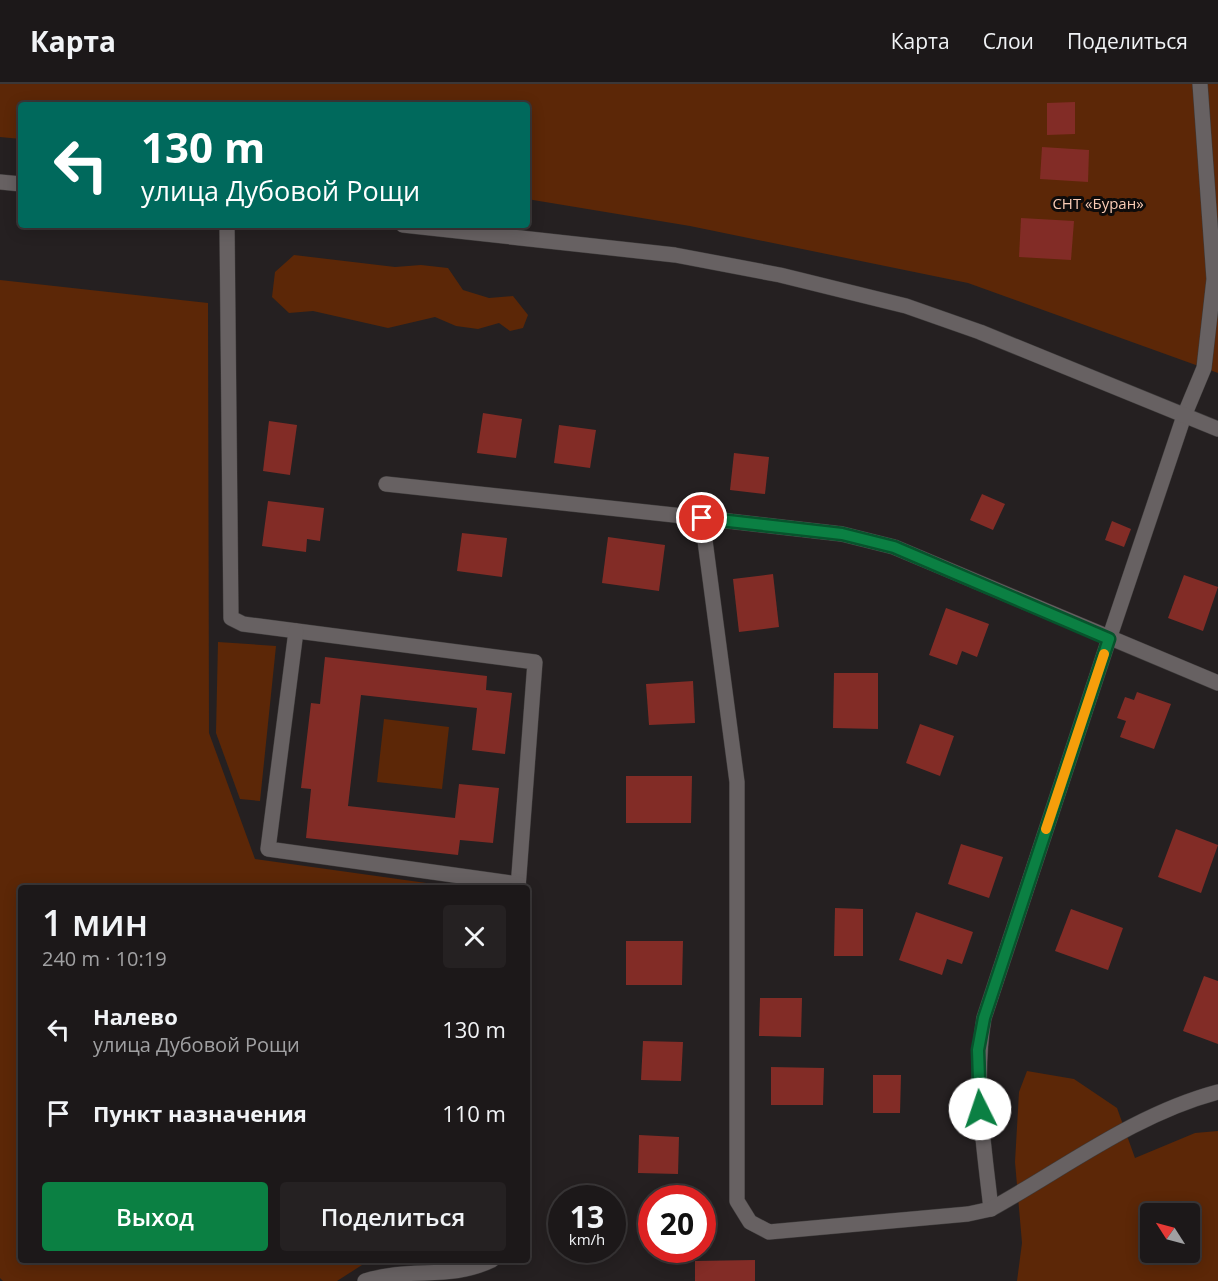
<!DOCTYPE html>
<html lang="ru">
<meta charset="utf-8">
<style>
body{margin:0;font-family:"Open Sans",sans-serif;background:#252122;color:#f1f3f6;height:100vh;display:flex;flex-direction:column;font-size:22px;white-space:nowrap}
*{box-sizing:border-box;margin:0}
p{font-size:20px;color:#a0a0a2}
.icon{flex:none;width:33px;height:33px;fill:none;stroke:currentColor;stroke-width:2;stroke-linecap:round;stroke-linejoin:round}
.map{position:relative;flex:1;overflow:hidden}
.drawer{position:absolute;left:18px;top:801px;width:512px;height:378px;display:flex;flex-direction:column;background:#1c1819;border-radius:6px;box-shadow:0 3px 15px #0003,0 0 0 2px #3a3738}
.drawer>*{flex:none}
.top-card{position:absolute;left:18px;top:18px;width:512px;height:126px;border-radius:6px;box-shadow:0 3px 15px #0003,0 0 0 2px #3a3738;background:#00695c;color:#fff;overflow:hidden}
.needle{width:39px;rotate:306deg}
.fabs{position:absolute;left:1140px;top:1119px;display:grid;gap:12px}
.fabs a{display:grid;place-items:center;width:60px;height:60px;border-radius:6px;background:#1c1819;box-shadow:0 3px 15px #0003,0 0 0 2px #3a3738;font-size:30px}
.speed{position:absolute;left:548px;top:1101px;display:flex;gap:12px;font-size:30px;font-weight:700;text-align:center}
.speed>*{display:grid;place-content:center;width:78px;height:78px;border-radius:50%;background:#1c1819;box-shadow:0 3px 15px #0003,0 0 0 2px #3a3738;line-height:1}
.speed small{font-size:15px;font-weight:400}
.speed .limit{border:9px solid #d22;background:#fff;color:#111}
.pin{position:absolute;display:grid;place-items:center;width:51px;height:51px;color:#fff;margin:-26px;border:3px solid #fff;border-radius:50%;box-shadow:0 2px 6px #0007}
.me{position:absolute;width:66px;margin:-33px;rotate:356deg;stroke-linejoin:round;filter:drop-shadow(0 0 4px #0008)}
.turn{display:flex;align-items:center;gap:21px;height:126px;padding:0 24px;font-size:27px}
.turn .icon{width:78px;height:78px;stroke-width:2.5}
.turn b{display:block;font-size:42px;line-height:51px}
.round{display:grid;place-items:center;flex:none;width:63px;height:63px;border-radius:6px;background:#252122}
.overview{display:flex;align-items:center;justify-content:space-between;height:102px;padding:0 24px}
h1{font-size:36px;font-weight:600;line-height:45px}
.button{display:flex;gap:12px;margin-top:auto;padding:12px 24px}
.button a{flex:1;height:69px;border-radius:6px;background:#0b8043;color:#fff;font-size:24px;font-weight:600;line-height:69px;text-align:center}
.button a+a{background:#252122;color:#f1f3f6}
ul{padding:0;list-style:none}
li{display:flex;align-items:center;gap:18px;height:84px;padding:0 24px}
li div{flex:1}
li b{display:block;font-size:22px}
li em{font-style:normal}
header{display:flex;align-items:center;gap:36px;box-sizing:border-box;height:84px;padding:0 30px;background:#1c1819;border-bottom:2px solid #3a3738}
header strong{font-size:28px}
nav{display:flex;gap:33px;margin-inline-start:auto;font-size:21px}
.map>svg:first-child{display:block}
.green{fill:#5c2707;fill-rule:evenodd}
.building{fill:#822c26}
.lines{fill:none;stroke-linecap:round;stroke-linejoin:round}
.service-casing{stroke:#3e3b3b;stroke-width:16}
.minor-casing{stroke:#3e3b3b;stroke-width:16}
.tertiary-casing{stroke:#3e3b3b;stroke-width:16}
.service{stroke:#676162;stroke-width:15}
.minor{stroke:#676162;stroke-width:15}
.tertiary{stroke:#676162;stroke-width:15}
.route-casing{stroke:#07532c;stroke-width:15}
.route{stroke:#0b8043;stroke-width:10}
.slow{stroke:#f59e0b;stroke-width:10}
.labels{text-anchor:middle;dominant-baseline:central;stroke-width:6;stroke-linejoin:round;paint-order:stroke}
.park-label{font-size:15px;fill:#f9cbb5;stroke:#0d0b0b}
</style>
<header>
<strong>Карта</strong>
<nav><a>Карта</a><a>Слои</a><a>Поделиться</a></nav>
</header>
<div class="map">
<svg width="1218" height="1197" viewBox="0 0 1218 1197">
<rect width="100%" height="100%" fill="#252021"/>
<g class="green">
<path d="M0,0H1218V289L968,199L690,142L527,115L526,21H21V55L0,53Z"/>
<path d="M294,171L395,183L421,181L448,184L463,206L489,214L513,212L528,231L523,244L510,247L499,239L478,245L456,242L435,233L388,244L313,227L289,229L272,213L275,188Z"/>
<path d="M0,196L208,219L209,649L255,775L462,804H21V1176H469H385L362,1181L337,1197H3L0,1194Z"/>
<path d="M218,558L276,562L260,717L240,715L216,649Z"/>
<path d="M384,635L449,643L442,705L377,698Z"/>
<path d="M1027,987L1074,995L1117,1024L1135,1074L1195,1049L1218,1047V1197H1017L1022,1159L1015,1078L1019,1008ZM1150,1130H1190V1168H1150Z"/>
</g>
<g class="building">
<path d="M1075,18V50L1047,51V19Z"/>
<path d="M1042,63L1089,66L1088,98L1040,95Z"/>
<path d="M1021,134L1074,137L1071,176L1019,173Z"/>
<path d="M483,329L522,335L516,374L477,369Z"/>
<path d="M269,337L297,341L290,391L263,387Z"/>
<path d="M559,341L596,346L590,384L554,379Z"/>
<path d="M734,369L769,373L765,410L730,406Z"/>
<path d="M982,410L1005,420L993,446L970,436Z"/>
<path d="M268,417L324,424L320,457L307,455L306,468L262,462Z"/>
<path d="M1112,437L1131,445L1124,463L1105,456Z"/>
<path d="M462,449L507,454L502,493L457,487Z"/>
<path d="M608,453L665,461L659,507L602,499Z"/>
<path d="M773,490L779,543L739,548L733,495Z"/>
<path d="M1184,491L1218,503L1203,547L1168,534Z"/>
<path d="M946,524L989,540L977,573L962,567L957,581L929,571Z"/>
<path d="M325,573L487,592L486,606L512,609L505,670L472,666L477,624L361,611L348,722L455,734L459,700L499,704L493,759L460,756L458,771L306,754L311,705L301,704L311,619L320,620Z"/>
<path d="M834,589H878V645L833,644Z"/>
<path d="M693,597L695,639L649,641L646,600Z"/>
<path d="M1137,608L1171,620L1154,665L1120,653L1126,637L1117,634L1125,613L1134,616Z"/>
<path d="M920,640L954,652L940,692L906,679Z"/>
<path d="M626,692H692L691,739H626Z"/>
<path d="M1176,745L1218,761L1201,809L1158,793Z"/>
<path d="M961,760L1003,773L989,814L948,800Z"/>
<path d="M835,824L863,825V872H834Z"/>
<path d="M1071,825L1123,844L1108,886L1055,867Z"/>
<path d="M916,828L973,848L962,880L947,875L942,891L899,876Z"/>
<path d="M626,857H683L682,901H626Z"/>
<path d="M1204,892L1218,897V960L1183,947Z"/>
<path d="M760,914H802L801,953L759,952Z"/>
<path d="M643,957L683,958L681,997L641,996Z"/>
<path d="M771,983L824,984L823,1021H771Z"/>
<path d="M873,991H901L900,1029H873Z"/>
<path d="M639,1051L679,1053L678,1090L638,1089Z"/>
<path d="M755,1176V1197H695V1177Z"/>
</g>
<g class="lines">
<g class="service-casing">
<g id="service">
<path d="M227,141L231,534L243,540L535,578L518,804"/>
<path d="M386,400L702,434"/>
<path d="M296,547L268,765L518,800"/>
<path d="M991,1125C984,1061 973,999 984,934L1109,555"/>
<path d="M365,1197C412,1182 448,1197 492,1176"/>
</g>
</g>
<g class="minor-casing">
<g id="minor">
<path d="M1109,555L1184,332L1204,284L1214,195L1200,0"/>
<path d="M1218,599L894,463L842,450L702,434L737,698V1117L750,1138L769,1148L968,1130L991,1125C1065,1084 1135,1030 1218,1008"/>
</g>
</g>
<g class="tertiary-casing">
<g id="tertiary">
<path d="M0,98L21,100"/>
<path d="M403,141L675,171L780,191L906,222L980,248L1218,345"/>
</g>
</g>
<use href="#service" class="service"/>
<use href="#minor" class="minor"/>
<use href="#tertiary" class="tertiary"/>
</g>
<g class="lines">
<g class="route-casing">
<path id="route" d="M702,434L842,450L894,463L1109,555L984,934L978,966L980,1025"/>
</g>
<use href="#route" class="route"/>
<path class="slow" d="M1046,745L1104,570"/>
</g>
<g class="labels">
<g class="park-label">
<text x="1098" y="119">СНТ «Буран»</text>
</g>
</g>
</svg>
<div class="fabs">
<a><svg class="needle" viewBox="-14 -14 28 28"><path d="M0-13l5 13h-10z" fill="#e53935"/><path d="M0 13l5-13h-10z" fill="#a0a0a2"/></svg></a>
</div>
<div class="speed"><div>13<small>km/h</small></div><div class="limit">20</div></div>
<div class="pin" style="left:702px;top:434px;background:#d93025"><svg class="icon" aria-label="arrive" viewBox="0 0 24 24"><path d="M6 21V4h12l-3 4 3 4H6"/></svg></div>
<svg class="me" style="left:980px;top:1025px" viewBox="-20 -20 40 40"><circle r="19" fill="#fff"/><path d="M0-13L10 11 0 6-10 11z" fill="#0b8043"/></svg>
<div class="top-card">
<div class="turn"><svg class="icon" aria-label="left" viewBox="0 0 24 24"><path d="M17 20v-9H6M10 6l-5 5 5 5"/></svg><div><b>130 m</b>улица Дубовой Рощи</div></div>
</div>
<section class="drawer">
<div class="overview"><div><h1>1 мин</h1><p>240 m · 10:19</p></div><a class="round"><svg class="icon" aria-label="close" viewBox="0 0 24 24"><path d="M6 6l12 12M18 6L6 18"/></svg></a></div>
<ul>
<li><svg class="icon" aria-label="left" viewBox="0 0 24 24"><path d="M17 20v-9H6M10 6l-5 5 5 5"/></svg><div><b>Налево</b><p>улица Дубовой Рощи</p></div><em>130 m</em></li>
<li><svg class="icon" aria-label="arrive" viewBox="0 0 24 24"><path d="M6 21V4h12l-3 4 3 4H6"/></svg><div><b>Пункт назначения</b></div><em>110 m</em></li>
</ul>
<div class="button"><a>Выход</a><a>Поделиться</a></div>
</section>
</div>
